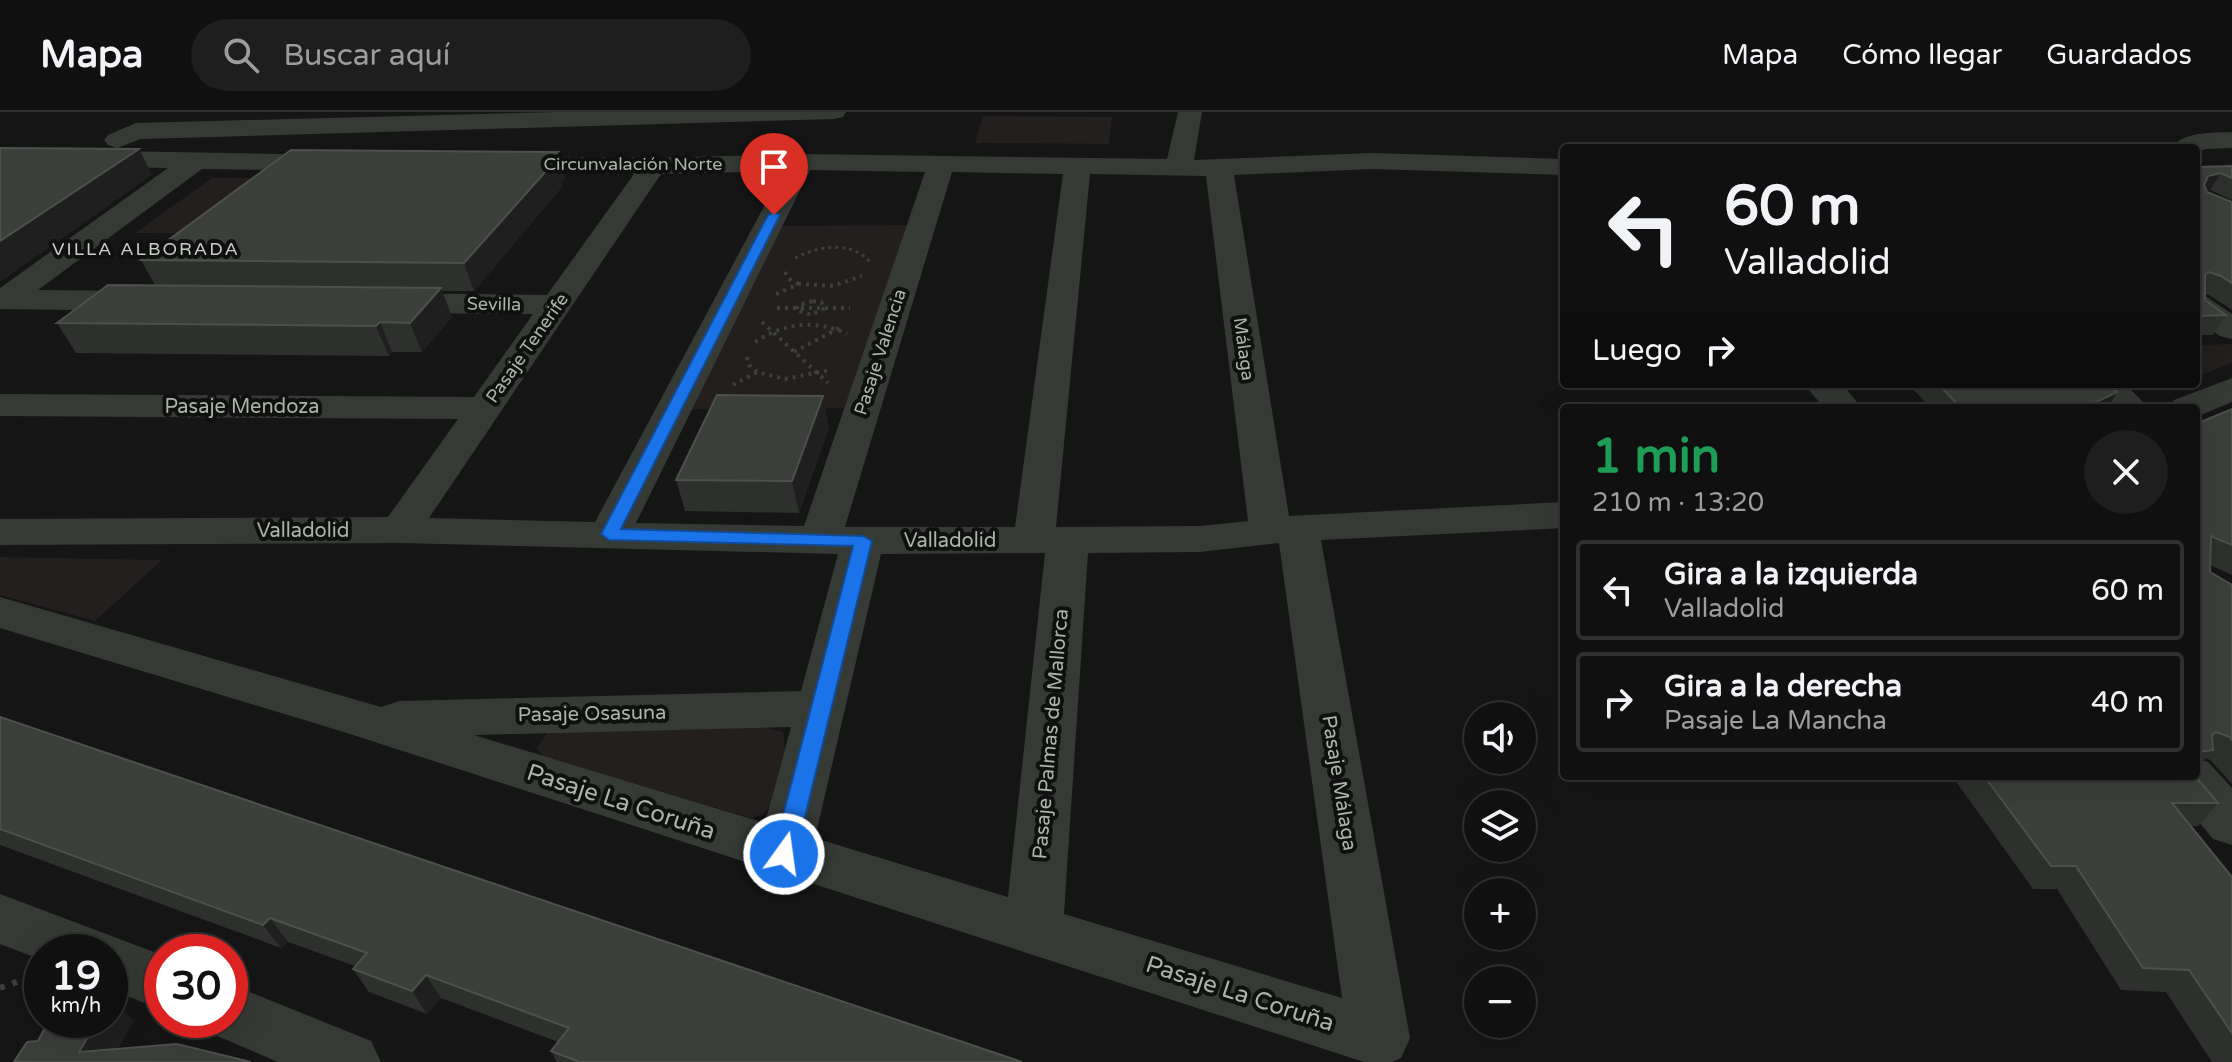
<!DOCTYPE html>
<html lang="es">
<meta charset="utf-8">
<style>
body{margin:0;font-family:"Varela Round",sans-serif;background:#1d1e1d;color:#f1f3f6;height:100vh;display:flex;flex-direction:column;font-size:30px;white-space:nowrap}
*{box-sizing:border-box;margin:0}
p{font-size:26px;color:#9b9d9e}
.icon{flex:none;width:44px;height:44px;fill:none;stroke:currentColor;stroke-width:2;stroke-linecap:round;stroke-linejoin:round}
.map{position:relative;flex:1;overflow:hidden}
.side{position:absolute;left:1560px;top:292px;width:640px;height:376px;display:flex;flex-direction:column;background:#0f100f;border-radius:8px;box-shadow:0 8px 32px #0002,0 0 0 2px #2f302f}
.side>*{flex:none}
.guide{position:absolute;left:1560px;top:32px;width:640px;height:244px;border-radius:8px;box-shadow:0 8px 32px #0002,0 0 0 2px #2f302f;background:#0f100f;color:#f1f3f6;overflow:hidden}
.tools{position:absolute;left:1464px;top:590px;display:grid;gap:16px}
.tools a{display:grid;place-items:center;width:72px;height:72px;border-radius:50%;background:#0f100f;box-shadow:0 8px 32px #0002,0 0 0 2px #2f302f;font-size:40px}
.speed{position:absolute;left:24px;top:822px;display:flex;gap:16px;font-size:40px;font-weight:700;text-align:center}
.speed>*{display:grid;place-content:center;width:104px;height:104px;border-radius:50%;background:#0f100f;box-shadow:0 8px 32px #0002,0 0 0 2px #2f302f;line-height:1}
.speed small{font-size:20px;font-weight:400}
.speed .limit{border:12px solid #d22;background:#fff;color:#111}
.pin{position:absolute;display:grid;place-items:center;width:68px;height:68px;color:#fff;margin:-82px -34px;border-radius:50% 50% 50% 0;rotate:-45deg;box-shadow:0 0 8px #0007}
.pin .icon{rotate:45deg}
.me{position:absolute;width:88px;margin:-44px;rotate:14deg;stroke-linejoin:round;filter:drop-shadow(0 0 6px #0008)}
.turn{display:flex;align-items:center;gap:28px;height:168px;padding:0 32px;font-size:36px}
.turn .icon{width:104px;height:104px;stroke-width:2.5}
.turn b{display:block;font-size:56px;line-height:68px}
.then{display:flex;align-items:center;height:76px;padding:0 32px;background:#0003;gap:16px;font-size:30px}
.round{display:grid;place-items:center;flex:none;width:84px;height:84px;border-radius:42px;background:#1d1e1d}
.overview{display:flex;align-items:center;justify-content:space-between;height:136px;padding:0 32px}
h1{font-size:48px;font-weight:800;line-height:60px;color:#1e9e55}
ul{padding:0;list-style:none}
li{display:flex;align-items:center;gap:24px;height:100px;margin:0 16px 12px;padding:0 16px;border:4px solid #2f302f;border-radius:8px}
li div{flex:1}
li b{display:block;font-size:30px}
li em{font-style:normal}
header{display:flex;align-items:center;gap:48px;box-sizing:border-box;height:112px;padding:0 40px;background:#0f100f;border-bottom:2px solid #2f302f}
header strong{font-size:38px}
nav{display:flex;gap:44px;margin-inline-start:auto;font-size:28px}
.search{width:560px;height:72px;background:#1d1e1d;display:flex;align-items:center;gap:20px;box-sizing:border-box;padding:0 28px;border-radius:44px;color:#9b9d9e;font-size:30px}
.map>svg:first-child{display:block}
.green{fill:#221f1e}
.lines{fill:none;stroke-linecap:round;stroke-linejoin:round}
.path-far2{stroke:#3d413b;stroke-width:3;stroke-dasharray:3 4;stroke-linecap:butt}
.path-far1{stroke:#3d413b;stroke-width:4;stroke-dasharray:3 5;stroke-linecap:butt}
.path{stroke:#3d413b;stroke-width:6;stroke-dasharray:5 8;stroke-linecap:butt}
.street{fill:#363a35;fill-rule:evenodd}
.wall{fill:#2d302d}
.shaded-wall{fill:#1e1f1e}
.building{fill:#3b3e3a;stroke:#4c514b;stroke-width:2}
.route{fill:#1a73e8;stroke:#114b97;stroke-width:2}
.labels{text-anchor:middle;dominant-baseline:central;stroke-width:8;stroke-linejoin:round;paint-order:stroke}
.far-street-label{font-size:18px;fill:#aab4a7;stroke:#0f100f}
.far-neighbourhood-label{font-size:18px;letter-spacing:2px;fill:#c9d0c8;stroke:#0f100f}
.street-label{font-size:20px;fill:#aab4a7;stroke:#0f100f}
.near-street-label{font-size:24px;fill:#aab4a7;stroke:#0f100f}
</style>
<header>
<strong>Mapa</strong>
<div class="search"><svg class="icon" aria-label="search" viewBox="0 0 24 24"><circle cx="10" cy="10" r="6"/><path d="M15 15l6 6"/></svg>Buscar aquí</div>
<nav><a>Mapa</a><a>Cómo llegar</a><a>Guardados</a></nav>
</header>
<div class="map">
<svg width="2232" height="950" viewBox="0 0 2232 950">
<rect width="100%" height="100%" fill="#141514"/>
<g class="green">
<path d="M983,4L1112,5L1109,32L975,31Z"/>
<path d="M212,66H279L208,121H135Z"/>
<path d="M914,113L855,296L690,297L777,114Z"/>
<path d="M2232,232V251L2196,265V233Z"/>
<path d="M0,445L162,448L95,509L0,483Z"/>
<path d="M761,615L783,620L785,637L769,696L762,703L751,706L542,644L537,636L549,618Z"/>
</g>
<g class="lines">
<path class="path-far2" d="M795,146C819,134 850,128 870,150"/>
<g class="path-far1">
<path d="M785,160L789,167L799,172"/>
<path d="M776,182L799,172L833,174L862,164"/>
<path d="M813,189L821,190L825,196L811,203L796,198L798,193Z"/>
<path d="M777,196H850"/>
<path d="M762,210L828,271"/>
<path d="M755,230C784,211 816,207 847,222"/>
<path d="M794,240L839,216"/>
<path d="M747,245L749,253L757,260"/>
<path d="M733,273L757,260L785,267L830,258"/>
</g>
<path class="path" d="M0,876L22,868"/>
<g class="street">
<path d="M558,0H846L843,5L834,7L141,27L117,36L108,33L104,28L108,23L136,11Z"/>
<path d="M1178,0H1202L1194,48L1372,41L1564,47V63L1372,57L1234,63L1289,404L1564,390V416L1321,428L1410,926L1401,946L1392,950H1364L347,621L0,516V485L381,595L399,589L801,579L838,442L400,431L0,433V407L388,405L458,307L0,304V282L474,285L533,202L386,201L375,198L370,191L375,184L386,181L547,183L634,62L493,58L489,52L493,46L502,44L653,46L801,42L1167,47ZM810,58L925,60L804,414L636,411ZM783,59L595,410L429,406L661,62ZM952,60L1063,62L1015,415H845ZM1090,62L1206,64L1248,409L1200,414L1056,415ZM1279,431L1342,886L1064,802L1088,441L1200,440ZM1034,441H1045L1008,785L815,726L881,442ZM791,615L765,711L474,623Z"/>
<path d="M2232,20V36L2206,37L2196,40V36H2171C2184,19 2212,21 2232,20Z"/>
<path d="M0,37L334,43L343,45L347,51L343,57L334,59L202,57L38,178L146,179L157,182L162,189L157,196L146,199L0,197V176L168,56L0,53Z"/>
<path d="M2196,182L2207,185L2232,202V227L2220,224L2196,207Z"/>
<path d="M2232,266V290L2196,305V296H2169L2174,288Z"/>
<path d="M1804,272H1842L1862,296H1824Z"/>
<path d="M2085,272H2125L2149,296H2109Z"/>
<path d="M2196,646L2208,650L2232,676V733L2213,727L2172,678L2164,664H2196Z"/>
<path d="M0,782L162,843V898L110,877V840H42V848L0,832Z"/>
<path d="M230,872L371,929L381,950H278L208,920L203,908H230Z"/>
</g>
</g>
<g class="wall">
<path d="M2232,54V88L2210,78L2207,79L2232,90V198L2209,183L2205,182V188L2226,203L2213,223H2196V55Z"/>
<path d="M565,66L561,71L562,75L474,179H442L452,205L422,240H392L389,244L76,241L57,211L155,173L141,148Z"/>
<path d="M1908,272H2107L2108,296H1931Z"/>
<path d="M2232,297V463L2210,453V460L2232,473V672L2210,648L2206,646L2196,658V312Z"/>
<path d="M829,315L799,401L685,399L676,368Z"/>
<path d="M0,605L1022,950H557L551,939L558,930L441,886L427,902L369,880L353,857L355,854L288,830L281,836L0,733Z"/>
<path d="M1952,664H2195L2218,691L2198,714H2190L2232,765V950H2212L2166,880L2121,878L2057,777H2033Z"/>
</g>
<g class="shaded-wall">
<path d="M139,37L152,63L0,170V129Z"/>
<path d="M558,40L565,66L561,71L562,75L474,179L464,151Z"/>
<path d="M2221,61L2210,78L2198,81L2208,64Z"/>
<path d="M441,176L452,205L422,240L410,211Z"/>
<path d="M380,210L392,240L389,244L376,214Z"/>
<path d="M2117,280L2108,296H2084Z"/>
<path d="M823,284L829,315L799,401L792,369Z"/>
<path d="M270,806L288,830L281,836L263,813Z"/>
<path d="M426,863L441,886L427,902L412,879Z"/>
<path d="M111,887L134,909L110,950L79,940L98,908H110V889Z"/>
</g>
<g class="building">
<path d="M0,36L139,37L0,129Z"/>
<path d="M291,38L558,40L550,49H555L464,151L141,148Z"/>
<path d="M2232,54V66L2221,61L2208,64L2204,73L2207,80L2232,90V171L2221,164L2209,160L2205,163V188L2226,203L2196,204V55Z"/>
<path d="M108,173L441,176L410,211L380,210L376,214L57,211Z"/>
<path d="M1938,272H2107L2117,280L2084,296H1961Z"/>
<path d="M717,283L823,284L792,369L676,368Z"/>
<path d="M2232,297V433L2211,424L2210,460L2232,473V628L2230,625L2216,620L2212,623L2213,638L2196,640V346L2201,344L2196,341V312Z"/>
<path d="M0,605L1022,950H580L551,939L569,916L426,863L412,879L353,857L367,841L270,806L263,813L0,717Z"/>
<path d="M1984,664H2195L2218,691H2172L2232,765V921L2189,858L2143,856L2076,754H2051Z"/>
<path d="M49,908H98L79,940L177,932L251,950H14L27,930L38,929Z"/>
</g>
<path class="route" d="M774,100L780,103L621,417L863,424L872,429L796,742L792,748L784,751L776,748L773,742L853,434L609,428L601,422L768,103Z"/>
<g class="labels">
<g class="far-street-label">
<text x="633" y="52">Circunvalación Norte</text>
<text transform="translate(494 192) rotate(1)">Sevilla</text>
<text transform="translate(527 236) rotate(-55)">Pasaje Tenerife</text>
<text transform="translate(1244 237) rotate(82)">Málaga</text>
<text transform="translate(880 240) rotate(-72)">Pasaje Valencia</text>
</g>
<g class="far-neighbourhood-label">
<text x="146" y="137">VILLA ALBORADA</text>
</g>
<g class="street-label">
<text x="242" y="295">Pasaje Mendoza</text>
<text x="303" y="419">Valladolid</text>
<text x="950" y="429">Valladolid</text>
<text transform="translate(592 602) rotate(-1)">Pasaje Osasuna</text>
<text transform="translate(1051 622) rotate(-85)">Pasaje Palmas de Mallorca</text>
<text transform="translate(1339 671) rotate(81)">Pasaje Málaga</text>
</g>
<g class="near-street-label">
<text transform="translate(621 690) rotate(18)">Pasaje La Coruña</text>
<text transform="translate(1240 882) rotate(18)">Pasaje La Coruña</text>
</g>
</g>
</svg>
<div class="tools">
<a><svg class="icon" aria-label="sound" viewBox="0 0 24 24"><path d="M4 9h4l5-4v14l-5-4H4zM17 9q2 3 0 6"/></svg></a>
<a><svg class="icon" aria-label="layers" viewBox="0 0 24 24"><path d="M12 4l9 5-9 5-9-5zM3 14l9 5 9-5"/></svg></a>
<a>+</a>
<a>−</a>
</div>
<div class="speed"><div>19<small>km/h</small></div><div class="limit">30</div></div>
<div class="pin" style="left:774px;top:103px;background:#d93025"><svg class="icon" aria-label="arrive" viewBox="0 0 24 24"><path d="M6 21V4h12l-3 4 3 4H6"/></svg></div>
<svg class="me" style="left:784px;top:742px" viewBox="-20 -20 40 40"><circle r="17" fill="#1a73e8" stroke="#fff" stroke-width="3"/><path d="M0-11L8 9 0 5-8 9z" fill="#fff"/></svg>
<div class="guide">
<div class="turn"><svg class="icon" aria-label="left" viewBox="0 0 24 24"><path d="M17 20v-9H6M10 6l-5 5 5 5"/></svg><div><b>60 m</b>Valladolid</div></div>
<div class="then">Luego<svg class="icon" aria-label="right" viewBox="0 0 24 24"><path d="M7 20v-9h11M14 6l5 5-5 5"/></svg></div>
</div>
<section class="side">
<div class="overview"><div><h1>1 min</h1><p>210 m · 13:20</p></div><a class="round"><svg class="icon" aria-label="close" viewBox="0 0 24 24"><path d="M6 6l12 12M18 6L6 18"/></svg></a></div>
<ul>
<li><svg class="icon" aria-label="left" viewBox="0 0 24 24"><path d="M17 20v-9H6M10 6l-5 5 5 5"/></svg><div><b>Gira a la izquierda</b><p>Valladolid</p></div><em>60 m</em></li>
<li><svg class="icon" aria-label="right" viewBox="0 0 24 24"><path d="M7 20v-9h11M14 6l5 5-5 5"/></svg><div><b>Gira a la derecha</b><p>Pasaje La Mancha</p></div><em>40 m</em></li>
</ul>
</section>
</div>
